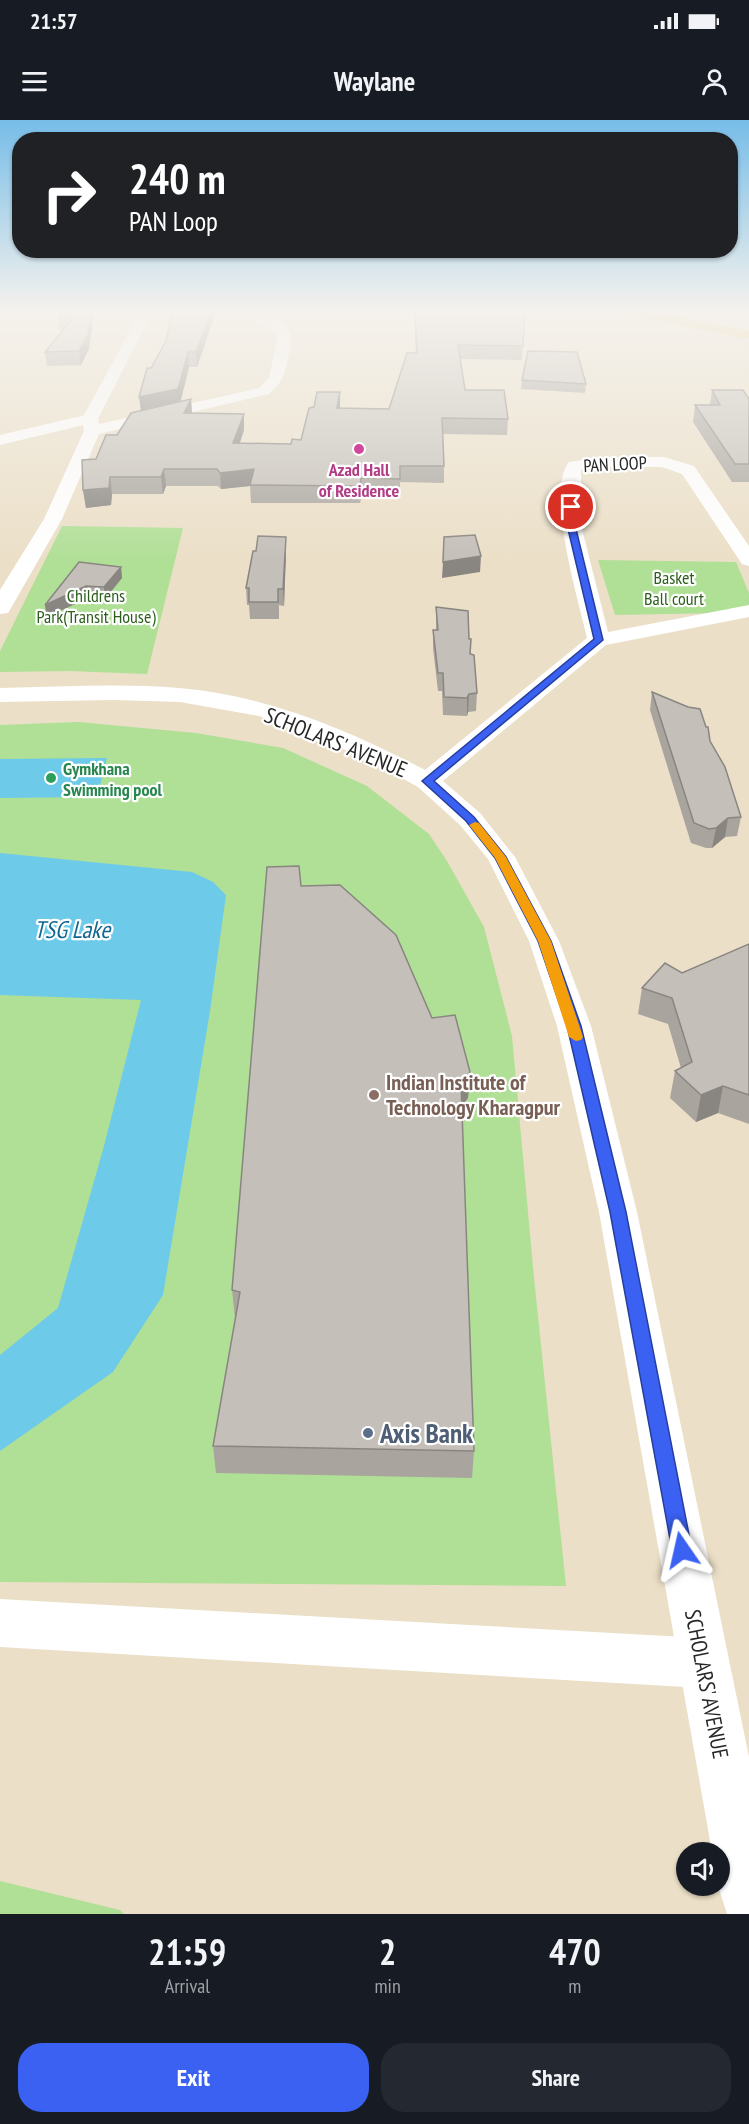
<!DOCTYPE html>
<style>
body{margin:0;font-family:"PT Sans Narrow",sans-serif;background:#242831;color:#f1f3f6;height:100vh;display:flex;flex-direction:column;font-size:22px;white-space:nowrap}
*{box-sizing:border-box;margin:0}
p{font-size:20px;color:#9ea1a6}
.icon{flex:none;width:33px;height:33px;fill:none;stroke:currentColor;stroke-width:2;stroke-linecap:round;stroke-linejoin:round}
.map{position:relative;height:1794px;overflow:hidden}
.sheet{display:flex;flex-direction:column;background:#171b24;flex:1}
.sheet>*{flex:none}
.top-card{position:absolute;left:12px;top:12px;width:726px;height:126px;border-radius:24px;box-shadow:0 2px 4px #0004;background:#202124;color:#fff;overflow:hidden}
.buttons{position:absolute;left:676px;top:1722px;display:grid;gap:12px}
.buttons a{display:grid;place-items:center;width:54px;height:54px;border-radius:50%;background:#171b24;box-shadow:0 2px 4px #0004;font-size:30px}
.pin{position:absolute;display:grid;place-items:center;width:51px;height:51px;color:#fff;margin:-26px;border:3px solid #fff;border-radius:50%;box-shadow:0 2px 6px #0007}
.me{position:absolute;width:66px;margin:-33px;rotate:349deg;stroke-linejoin:round;filter:drop-shadow(0 0 4px #0008)}
.turn{display:flex;align-items:center;gap:21px;height:126px;padding:0 18px;font-size:27px}
.turn .icon{width:78px;height:78px;stroke-width:2.5}
.turn b{display:block;font-size:42px;line-height:51px}
.eta{display:flex;justify-content:space-evenly;align-items:center;height:102px;text-align:center}
.eta b{font-size:36px;font-weight:700;line-height:42px}
.button{display:flex;gap:12px;margin-top:auto;padding:12px 18px}
.button a{flex:1;height:69px;border-radius:24px;background:#3b61f3;color:#fff;font-size:24px;font-weight:700;line-height:69px;text-align:center}
.button a+a{background:#242831;color:#f1f3f6}
.status{display:flex;justify-content:space-between;align-items:center;height:42px;padding:0 30px;background:#171b24;direction:ltr}
.status svg{height:16px;fill:currentColor}
header{display:flex;justify-content:space-between;align-items:center;height:78px;padding:0 18px;background:#171b24;font-size:27px;font-weight:700}
.map>svg:first-child{display:block}
.education{fill:#ebdfc7;fill-rule:evenodd}
.green{fill:#b0df96}
.water{fill:#6dcbe9}
.lines{fill:none;stroke-linecap:round;stroke-linejoin:round}
.minor{fill:#fff;fill-rule:evenodd}
.tertiary{fill:#fff;fill-rule:evenodd}
.primary{fill:#ebc65c;fill-rule:evenodd}
.wall{fill:#a9a49e}
.shaded-wall{fill:#898681}
.building{fill:#c4bfb8;stroke:#898681;stroke-width:1.5}
.route{fill:#3b61f3;stroke:#263f9e;stroke-width:1.5}
.slow{fill:#f59e0b}
.hotel-dot{fill:#d1479c;stroke:#fff;stroke-width:2}
.leisure-dot{fill:#2e9e5b;stroke:#fff;stroke-width:2}
.education-dot{fill:#8d6e63;stroke:#fff;stroke-width:2}
.service-dot{fill:#5c6f8a;stroke:#fff;stroke-width:2}
.labels{text-anchor:middle;dominant-baseline:central;stroke-width:4.5;stroke-linejoin:round;paint-order:stroke}
.far-street-label{font-size:18px;fill:#272727;stroke:#fff}
.far-hotel-label{font-size:18px;font-weight:bold;fill:#b23c85;stroke:#fff}
.far-park-label{font-size:18px;fill:#2b5f1b;stroke:#fff}
.far-leisure-label{font-size:18px;font-weight:bold;fill:#27864d;stroke:#fff;text-anchor:start}
.street-label{font-size:22px;fill:#272727;stroke:#fff}
.education-label{font-size:22px;font-weight:bold;fill:#785e54;stroke:#fff;text-anchor:start}
.water-label{font-size:24px;font-style:italic;fill:#116790;stroke:#fff}
.near-service-label{font-size:27px;font-weight:bold;fill:#4e5e75;stroke:#fff;text-anchor:start}
</style>
<div class="status"><b>21:57</b><svg viewBox="0 0 49 12"><path d="M0 12V9h3v3zM5 12V6h3v6zM10 12V3h3v9zM15 12V0h3v12zM26 1h20v11H26zM47 4h2v5h-2z"/></svg></div>
<header><svg class="icon" aria-label="menu" viewBox="0 0 24 24"><path d="M4 6h16M4 12h16M4 18h16"/></svg>Waylane<svg class="icon" aria-label="person" viewBox="0 0 24 24"><circle cx="12" cy="8" r="4"/><path d="M4 21q1-7 8-7t8 7"/></svg></header>
<div class="map">
<svg width="749" height="1794" viewBox="0 0 749 1794">
<rect width="100%" height="100%" fill="#e9e2d8"/>
<path class="education" d="M0,192H622L749,217V1794H0ZM687,1732H720V1766H687Z"/>
<g class="green">
<path d="M62,406L183,408L147,554L69,551L0,552V531Z"/>
<path d="M598,440L736,442L749,473V486L722,493L615,495Z"/>
<path d="M78,602L196,613L283,628L367,666L429,714L447,741L484,807L512,916L534,1158L566,1466L0,1462V605Z"/>
<path d="M0,1761L120,1790L124,1794H0Z"/>
</g>
<g class="water">
<path d="M107,638L97,677L0,678V639Z"/>
<path d="M0,733L192,752L213,762L226,775L210,891L163,1175L113,1252L0,1331V1235L58,1188L104,1026L141,880L0,875Z"/>
</g>
<g class="lines">
<g class="minor">
<path d="M662,192H681L664,200H654L652,197Z"/>
<path d="M90,294L96,296L98,299L96,302L0,325V315Z"/>
<path d="M0,1479L703,1518L721,1525L729,1543L721,1561L703,1568L0,1527Z"/>
</g>
<g class="tertiary">
<path d="M140,192H152L98,299L99,304L259,268L269,258L277,220L276,212L242,192C258,192 289,197 291,219C291,225 289,232 288,238C284,256 283,261 269,274L99,314L62,399L11,488L8,493L0,494V470L44,399L84,311L82,299Z"/>
<path d="M599,337H664L694,346L749,426V446L742,444L682,354L662,347H599L581,350V405L608,512L749,485V497L606,525L443,661L480,693L515,737L559,821L591,906L637,1092L749,1637V1794H727L718,1766H720V1732H712L599,1092L557,906L529,821L488,739L460,705L418,667L365,638L259,596L180,582L114,580L0,582V568C59,567 120,563 179,568C265,575 349,610 425,650L587,518C579,482 545,371 569,342Z"/>
</g>
<path class="primary" d="M628,192H653L749,211V219L634,196Z"/>
</g>
<g class="wall">
<path d="M94,192L89,229L81,245L47,246L45,232L63,210H59L58,196Z"/>
<path d="M216,192L197,247H189L180,282L191,279L192,294L244,310L240,323L291,324L301,320L340,288L389,289L416,233L414,192H525L522,240L460,239L465,270L508,299L507,315L443,314L444,346V363L400,362V376L361,375L360,383H251L250,366L221,369L218,366H166L163,374H112L111,385L86,388L83,370L96,339L117,315L141,291L151,248Z"/>
<path d="M522,260L586,264L585,273L521,269Z"/>
<path d="M712,270L749,279V362H732L693,302L695,285H710Z"/>
<path d="M286,417V432L284,486L279,485V499H250L249,485H247L246,468Z"/>
<path d="M121,447L122,458L105,479L88,478L47,497L45,485Z"/>
<path d="M436,487L469,519L477,573L476,591L468,592L467,596L443,595L442,571H438L433,528V510H436Z"/>
<path d="M652,572L710,621L741,697L737,716L725,717L712,728H706L691,723L650,590Z"/>
<path d="M301,766L432,898L470,952L468,978L461,987L474,1331L472,1358L216,1353L213,1326L236,1198H235L232,1170Z"/>
<path d="M749,824V1004L718,993L696,1002L670,978L675,951L681,948L668,904L638,894L642,868L682,853Z"/>
</g>
<g class="shaded-wall">
<path d="M91,192H94L89,229L81,245L79,231Z"/>
<path d="M211,192H216L197,247L196,232Z"/>
<path d="M188,232L189,247L180,284L141,292L139,277Z"/>
<path d="M340,272V287L338,304L337,288Z"/>
<path d="M191,279L192,294L184,293Z"/>
<path d="M244,294V310L234,339L233,323Z"/>
<path d="M164,349L166,366L163,374L161,357Z"/>
<path d="M254,349L250,366L221,369L220,353Z"/>
<path d="M110,357L112,374L111,385L86,388L83,370Z"/>
<path d="M361,358V375L360,383V366Z"/>
<path d="M286,417V432L284,486L283,469Z"/>
<path d="M481,436L480,452L442,458L443,442Z"/>
<path d="M121,447L122,458L105,479L104,467Z"/>
<path d="M86,466L88,478L47,497L45,485Z"/>
<path d="M469,574L468,592L467,596V578Z"/>
<path d="M728,698L725,717L712,728L716,708Z"/>
<path d="M470,952L468,978L459,990L461,963Z"/>
<path d="M723,966L718,993L696,1002L701,975Z"/>
</g>
<g class="building">
<path d="M61,192H91L88,215L79,231L45,232L74,197L58,196Z"/>
<path d="M172,192H211L196,232H188L178,269L139,277L147,248H151L166,221Z"/>
<path d="M415,192H525L523,226L458,225L465,270H504L508,299L442,298L444,346H400V359L361,358L360,366L250,365L254,349L220,353L217,349H164L161,357H110L109,368L83,370L82,340L96,339L106,315H117L131,293L191,279L184,293L244,294L233,323L291,324L292,319L301,320L309,288L314,287L317,272H340L337,288L389,289L407,233H417Z"/>
<path d="M528,231L577,232L586,264L522,260Z"/>
<path d="M712,270H743L749,279V344H735L695,285H720Z"/>
<path d="M475,415L481,436L443,442L444,417Z"/>
<path d="M258,416L286,417L283,469H278V482H249V468H246L253,431H256Z"/>
<path d="M79,442L121,447L104,467L86,466L45,485Z"/>
<path d="M436,487L468,491L469,519H471L470,534L474,535L477,573L469,574L467,578L444,577L443,553H438L433,510H438Z"/>
<path d="M652,572L688,587L700,589L706,607H708L710,621L725,647L741,697L728,698L716,708L709,709L694,703Z"/>
<path d="M299,746L301,766L340,765L396,815L432,898L455,895L470,952L461,963L474,1331L213,1326L240,1172L232,1170L267,747Z"/>
<path d="M749,824V975L723,966L701,975L675,951L692,942L672,878L642,868L665,843L682,853Z"/>
</g>
<linearGradient id="sky" x2="0" y2="1"><stop stop-color="#77bde8"/><stop offset="0.43" stop-color="#f5f2ed"/><stop offset="1" stop-color="#f5f2ed" stop-opacity="0"/></linearGradient>
<rect width="749" height="443" fill="url(#sky)"/>
<path class="route" d="M568,386L575,387V405L603,520L434,661L474,697L506,737L551,821L581,906L626,1092L692,1430L689,1437L682,1440L675,1437L672,1430L610,1092L567,906L538,821L495,738L466,701L422,661L594,519L567,405Z"/>
<path class="slow" d="M475,702L479,703L506,737L551,821L583,917L581,920L576,921L569,917L538,821L495,738L469,705Z"/>
<circle class="hotel-dot" cx="359" cy="329" r="6"/>
<circle class="leisure-dot" cx="51" cy="658" r="6"/>
<circle class="education-dot" cx="374" cy="975" r="6"/>
<circle class="service-dot" cx="368" cy="1313" r="6"/>
<g class="labels">
<g class="far-street-label">
<text transform="translate(615 344) rotate(-3)">PAN LOOP</text>
</g>
<g class="far-hotel-label">
<text x="359" y="349">Azad Hall<tspan x="359" dy="21">of Residence</tspan></text>
</g>
<g class="far-park-label">
<text x="674" y="457">Basket<tspan x="674" dy="21">Ball court</tspan></text>
<text x="96" y="475">Childrens<tspan x="96" dy="21">Park(Transit House)</tspan></text>
</g>
<g class="far-leisure-label">
<text x="63" y="648">Gymkhana<tspan x="63" dy="21">Swimming pool</tspan></text>
</g>
<g class="street-label">
<text transform="translate(336 622) rotate(22)">SCHOLARS' AVENUE</text>
<text transform="translate(707 1564) rotate(79)">SCHOLARS' AVENUE</text>
</g>
<g class="education-label">
<text x="386" y="962">Indian Institute of<tspan x="386" dy="25">Technology Kharagpur</tspan></text>
</g>
<g class="water-label">
<text x="72" y="809">TSG Lake</text>
</g>
<g class="near-service-label">
<text x="380" y="1313">Axis Bank</text>
</g>
</g>
</svg>
<div class="buttons">
<a><svg class="icon" aria-label="sound" viewBox="0 0 24 24"><path d="M4 9h4l5-4v14l-5-4H4zM17 9q2 3 0 6"/></svg></a>
</div>
<div class="pin" style="left:571px;top:387px;background:#d93025"><svg class="icon" aria-label="arrive" viewBox="0 0 24 24"><path d="M6 21V4h12l-3 4 3 4H6"/></svg></div>
<svg class="me" style="left:682px;top:1430px" viewBox="-20 -20 40 40"><path d="M0-17L14 15 0 8-14 15z" fill="#3b61f3" stroke="#fff" stroke-width="4"/></svg>
<div class="top-card">
<div class="turn"><svg class="icon" aria-label="right" viewBox="0 0 24 24"><path d="M7 20v-9h11M14 6l5 5-5 5"/></svg><div><b>240 m</b>PAN Loop</div></div>
</div>
</div>
<section class="sheet">
<div class="eta">
<div><b>21:59</b><p>Arrival</p></div>
<div><b>2</b><p>min</p></div>
<div><b>470</b><p>m</p></div>
</div>
<div class="button"><a>Exit</a><a>Share</a></div>
</section>
